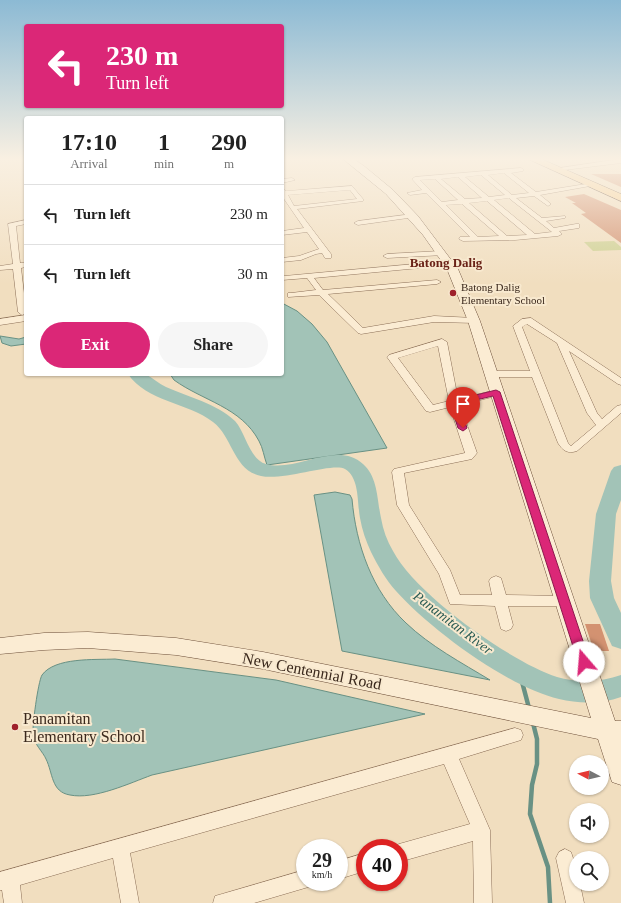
<!DOCTYPE html>
<style>
body{margin:0;font-family:"Times New Roman",serif;background:#f6f6f6;color:#222;height:100vh;display:flex;flex-direction:column;font-size:15px;white-space:nowrap}
*{box-sizing:border-box;margin:0}
p{font-size:13px;color:#767676}
.icon{flex:none;width:22px;height:22px;fill:none;stroke:currentColor;stroke-width:2;stroke-linecap:round;stroke-linejoin:round}
.map{position:relative;flex:1;overflow:hidden}
.side{position:absolute;left:24px;top:116px;width:260px;height:260px;display:flex;flex-direction:column;background:#fff;border-radius:4px;box-shadow:0 1px 3px #0004}
.side>*{flex:none}
.guide{position:absolute;left:24px;top:24px;width:260px;height:84px;border-radius:4px;box-shadow:0 1px 3px #0004;background:#db2777;color:#fff;overflow:hidden}
.needle{width:26px;rotate:277deg}
.buttons{position:absolute;left:569px;top:755px;display:grid;gap:8px}
.buttons a{display:grid;place-items:center;width:40px;height:40px;border-radius:50%;background:#fff;box-shadow:0 1px 3px #0004;font-size:20px}
.speed{position:absolute;left:296px;top:839px;display:flex;gap:8px;font-size:20px;font-weight:700;text-align:center}
.speed>*{display:grid;place-content:center;width:52px;height:52px;border-radius:50%;background:#fff;box-shadow:0 1px 3px #0004;line-height:1}
.speed small{font-size:10px;font-weight:400}
.speed .limit{border:6px solid #d22;background:#fff;color:#111}
.pin{position:absolute;display:grid;place-items:center;width:34px;height:34px;color:#fff;margin:-41px -17px;border-radius:50% 50% 50% 0;rotate:-45deg;box-shadow:0 0 4px #0007}
.pin .icon{rotate:45deg}
.me{position:absolute;width:44px;margin:-22px;rotate:342deg;stroke-linejoin:round;filter:drop-shadow(0 0 3px #0008)}
.turn{display:flex;align-items:center;gap:14px;height:84px;padding:0 16px;font-size:18px}
.turn .icon{width:52px;height:52px;stroke-width:2.5}
.turn b{display:block;font-size:28px;line-height:34px}
.eta{display:flex;justify-content:space-evenly;align-items:center;height:68px;text-align:center}
.eta b{font-size:24px;font-weight:700;line-height:28px}
.primary-button{display:flex;gap:8px;margin-top:auto;padding:8px 16px}
.primary-button a{flex:1;height:46px;border-radius:24px;background:#db2777;color:#fff;font-size:16px;font-weight:700;line-height:46px;text-align:center}
.primary-button a+a{background:#f6f6f6;color:#222}
ul{padding:0;list-style:none}
li{display:flex;align-items:center;gap:12px;height:60px;padding:0 16px;border-top:1px solid #e0e0e0}
li div{flex:1}
li b{display:block;font-size:15px}
li em{font-style:normal}
.map>svg:first-child{display:block}
.green{fill:#ced092}
.water{fill:#a2c3b7;stroke:#699184}
.lines{fill:none;stroke-linecap:round;stroke-linejoin:round}
.stream-far1{stroke:#699184;stroke-width:3.5}
.stream{stroke:#699184;stroke-width:4.5}
.river{fill:#a2c3b7;fill-rule:evenodd}
.building{fill:#d39271}
.street-casing{stroke:#8b6e56;stroke-width:1}
.secondary-casing{stroke:#6d4f39;stroke-width:1}
.primary-casing{stroke:#593c2b;stroke-width:1}
.street{fill:#fbecd3;fill-rule:evenodd}
.secondary{fill:#fbecd3;fill-rule:evenodd}
.primary{fill:#f8d093;fill-rule:evenodd}
.route{fill:#db2777;stroke:#8e194d}
.poi-dot{fill:#9f212c;stroke:#f8e9cf;stroke-width:1.5}
.labels{text-anchor:middle;dominant-baseline:central;stroke-width:4;stroke-linejoin:round;paint-order:stroke}
.far-poi-label{font-size:11px;fill:#3a281c;stroke:#f8e9cf;text-anchor:start}
.far-quarter-label{font-size:13px;font-weight:bold;fill:#6a2217;stroke:#f8e9cf}
.water-label{font-size:14px;font-style:italic;fill:#295b53;stroke:#f8e9cf}
.near-street-label{font-size:16px;fill:#3a281c;stroke:#f8e9cf}
.near-poi-label{font-size:16px;fill:#3a281c;stroke:#f8e9cf;text-anchor:start}
</style>
<div class="map">
<svg width="621" height="903" viewBox="0 0 621 903">
<rect width="100%" height="100%" fill="#f1debf"/>
<path class="green" d="M614,241L621,247V250L593,251L584,242Z"/>
<g class="water">
<path d="M282,303L297,311L312,324L327,342L387,448L267,465C264,457 263,448 259,441C241,407 203,401 174,380L170,374H282Z"/>
<path d="M0,336L19,339L26,337V344L11,346L2,343Z"/>
<path d="M335,492L350,495L352,499C356,545 372,591 406,623C430,646 462,663 490,680L342,651L314,495Z"/>
<path d="M115,659L276,680L425,714L152,775C130,783 94,800 70,795C51,792 53,773 46,759C43,752 34,744 33,735C32,727 38,682 42,675C55,657 95,660 115,659Z"/>
</g>
<g class="lines">
<path class="stream-far1" d="M520,672L522,679"/>
<g class="stream">
<path d="M521,678L529,708"/>
<path d="M533,723L537,739V764L532,785L530,814L548,867L550,903"/>
</g>
<g class="river">
<path d="M128,374C133,374 142,372 147,375C153,378 159,384 166,387C188,397 216,403 235,421C246,433 249,459 266,464C295,473 337,440 363,464C378,477 377,500 381,518C383,530 387,541 393,551C416,595 511,662 557,677C577,683 602,682 621,675V697C602,704 579,704 559,699C508,687 431,630 396,591C386,580 378,566 371,552C366,541 362,530 360,518C357,503 360,478 345,469C333,462 284,481 261,476C233,470 233,437 213,422C187,402 147,402 128,374Z"/>
<path d="M621,465V500L616,514L611,581L614,598L621,613V649L612,646L590,598L589,581L596,514L611,471L614,467Z"/>
</g>
</g>
<g class="building">
<path d="M591,174H621V187Z"/>
<path d="M584,194L621,210V243L581,214L586,213L572,203H576L565,197Z"/>
<path d="M585,624H600L609,651H594Z"/>
</g>
<g class="lines">
<g class="street-casing">
<g id="street">
<path d="M621,159V163L556,171L553,169Z"/>
<path d="M521,168L523,169V171L511,173L536,192L592,183V185L590,186L540,195L551,204L548,206L534,196L516,198L542,218L565,216V218L546,221L554,228L576,224H579V228L559,231L562,234L558,236L515,240L463,241L459,239L460,237H470L426,193L410,195L407,193L422,190L412,179L415,177ZM504,173L529,193L512,195L488,175ZM481,175L505,195L489,197L465,177ZM458,177L482,198L465,199L441,179ZM435,179L458,200L442,202L420,180ZM509,198L510,199L552,232L535,234L494,200ZM487,201L527,235L507,236L469,203ZM462,204L499,236L478,237L446,205Z"/>
<path d="M282,179L292,178L295,180L282,183Z"/>
<path d="M352,186L363,199V201L297,209L331,254V258H325L322,253L316,254L301,260L282,262V258L299,256L319,249L307,232L282,235V231L304,228L282,196V188L286,191ZM350,190L357,199L294,206L288,195Z"/>
<path d="M413,214L416,216L415,217L358,225L354,223L358,221Z"/>
<path d="M26,220V224L16,226L20,263H26V267L21,268L26,310L25,314L22,315L18,312L13,269L0,270V266L13,264L8,224Z"/>
<path d="M441,251H444V255L387,258L383,256L387,254Z"/>
<path d="M448,261L452,263L451,265L314,278L323,290L437,280L441,282L437,284L328,294L363,328L434,316L474,318L477,319V323L434,322L361,334L358,333L319,295L288,297V293H291L316,290L307,278L282,280V276H284Z"/>
<path d="M26,315V321L0,325V319Z"/>
<path d="M531,318L621,378V385L618,384L569,351L597,413L602,419L617,406L621,405V413L577,451C568,454 563,451 558,443L532,377H490L485,374L490,371H530L513,326L522,319ZM527,324L557,343L587,413L596,425L571,446L568,443L522,327Z"/>
<path d="M442,339L447,342L458,399L496,390L501,393L500,395L460,405L477,453L472,459L404,473L409,505L450,570L460,595H492L489,581L491,578L496,576L501,578L506,595L564,596L569,597L571,601L569,605L564,606H508L513,625L511,629L506,631L501,629L495,606L450,604L439,574L397,505L392,472L394,469L465,453L450,407L430,412L426,411L387,357L389,355ZM438,346L449,401L433,405L398,358Z"/>
<path d="M515,728L521,730L523,735L521,740L459,759L490,830L492,903H474L473,841L399,862V848H392L399,844L470,824L444,764L130,853L139,903H121L113,858L20,885L22,903H4L2,890H0V872Z"/>
<path d="M565,849L571,852L576,867V884H580L584,903H566L556,858L559,852Z"/>
<path d="M365,853V871L339,879V861Z"/>
<path d="M305,870V882H313L312,886L305,888L254,903H213L215,896L222,894Z"/>
</g>
</g>
<g class="secondary-casing">
<path id="secondary" d="M342,158H352L364,166L393,190L418,216L458,269L480,321L615,721H621V785L612,782L598,739L263,669L176,655L88,648L44,650L0,654V638L44,633L88,632L176,638L263,652L591,718L468,321L447,269L423,235L386,194Z"/>
</g>
<g class="primary-casing">
<path id="primary" d="M526,158H539L621,194V201Z"/>
</g>
<use href="#street" class="street"/>
<use href="#secondary" class="secondary"/>
<use href="#primary" class="primary"/>
</g>
<linearGradient id="sky" x2="0" y2="1"><stop stop-color="#8cbad4"/><stop offset="0.56" stop-color="#f9f0e2"/><stop offset="1" stop-color="#f9f0e2" stop-opacity="0"/></linearGradient>
<rect width="621" height="284" fill="url(#sky)"/>
<path class="route" d="M496,390L500,392L590,662L589,665L584,667L580,665L578,662L493,396L459,404L467,428L463,431L458,428L450,403L452,401Z"/>
<g class="poi-dot">
<circle cx="453" cy="293" r="4"/>
<circle cx="15" cy="727" r="4"/>
</g>
<g class="labels">
<g class="far-poi-label">
<text x="461" y="287">Batong Dalig<tspan x="461" dy="13">Elementary School</tspan></text>
</g>
<g class="far-quarter-label">
<text x="446" y="262">Batong Dalig</text>
</g>
<g class="water-label">
<text transform="translate(453 623) rotate(37)">Panamitan River</text>
</g>
<g class="near-street-label">
<text transform="translate(312 671) rotate(11)">New Centennial Road</text>
</g>
<g class="near-poi-label">
<text x="23" y="718">Panamitan<tspan x="23" dy="18">Elementary School</tspan></text>
</g>
</g>
</svg>
<div class="buttons">
<a><svg class="needle" viewBox="-14 -14 28 28"><path d="M0-13l5 13h-10z" fill="#e53935"/><path d="M0 13l5-13h-10z" fill="#767676"/></svg></a>
<a><svg class="icon" aria-label="sound" viewBox="0 0 24 24"><path d="M4 9h4l5-4v14l-5-4H4zM17 9q2 3 0 6"/></svg></a>
<a><svg class="icon" aria-label="search" viewBox="0 0 24 24"><circle cx="10" cy="10" r="6"/><path d="M15 15l6 6"/></svg></a>
</div>
<div class="speed"><div>29<small>km/h</small></div><div class="limit">40</div></div>
<div class="pin" style="left:463px;top:428px;background:#d93025"><svg class="icon" aria-label="arrive" viewBox="0 0 24 24"><path d="M6 21V4h12l-3 4 3 4H6"/></svg></div>
<svg class="me" style="left:584px;top:662px" viewBox="-20 -20 40 40"><circle r="19" fill="#fff"/><path d="M0-13L10 11 0 6-10 11z" fill="#db2777"/></svg>
<div class="guide">
<div class="turn"><svg class="icon" aria-label="left" viewBox="0 0 24 24"><path d="M17 20v-9H6M10 6l-5 5 5 5"/></svg><div><b>230 m</b>Turn left</div></div>
</div>
<section class="side">
<div class="eta">
<div><b>17:10</b><p>Arrival</p></div>
<div><b>1</b><p>min</p></div>
<div><b>290</b><p>m</p></div>
</div>
<ul>
<li><svg class="icon" aria-label="left" viewBox="0 0 24 24"><path d="M17 20v-9H6M10 6l-5 5 5 5"/></svg><div><b>Turn left</b></div><em>230 m</em></li>
<li><svg class="icon" aria-label="left" viewBox="0 0 24 24"><path d="M17 20v-9H6M10 6l-5 5 5 5"/></svg><div><b>Turn left</b></div><em>30 m</em></li>
</ul>
<div class="primary-button"><a>Exit</a><a>Share</a></div>
</section>
</div>
